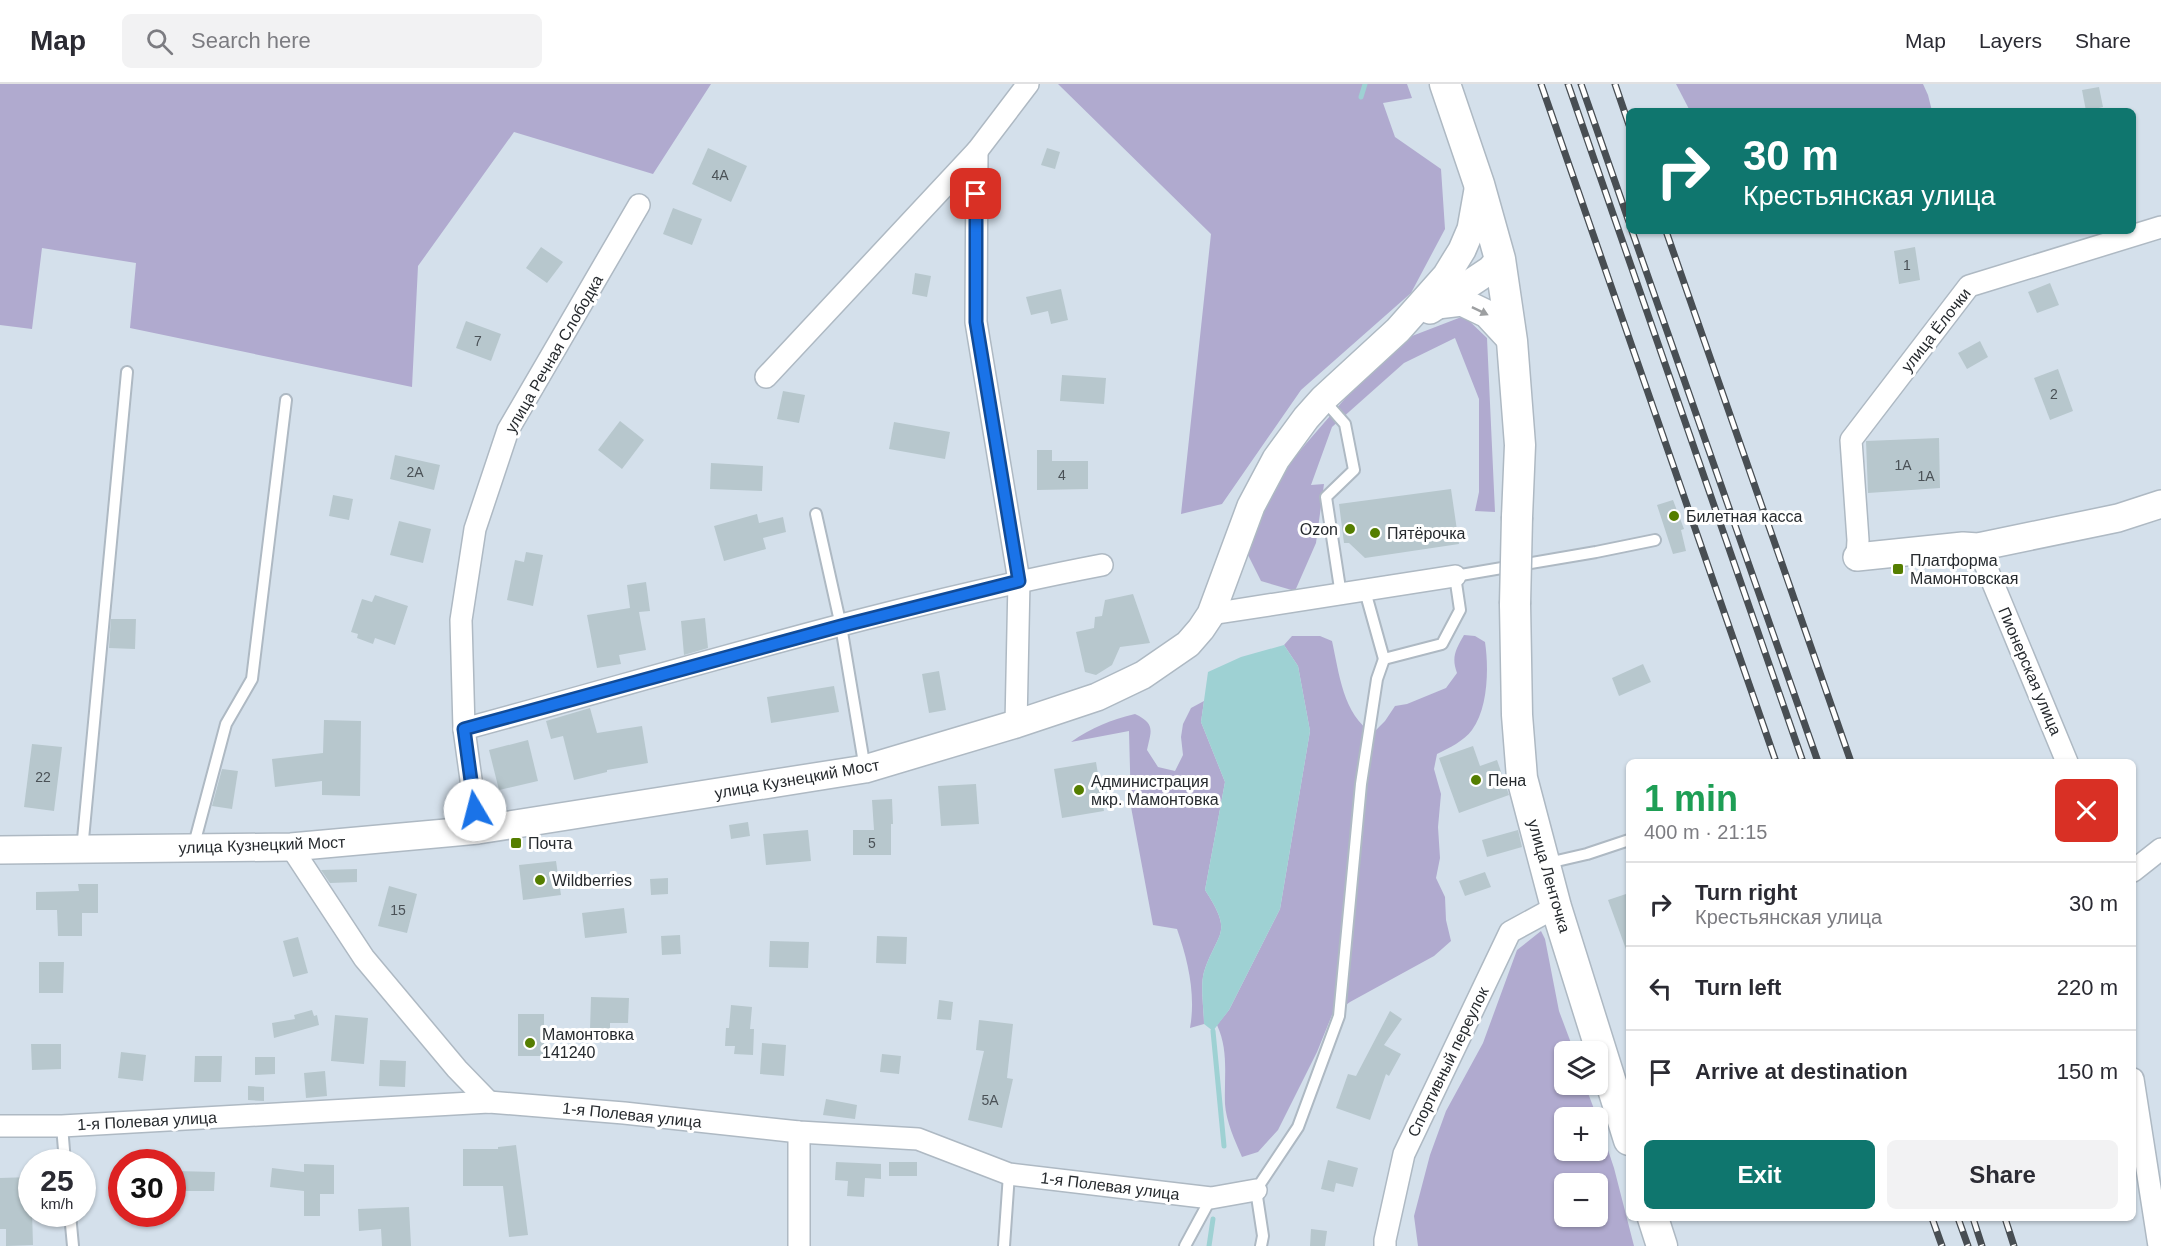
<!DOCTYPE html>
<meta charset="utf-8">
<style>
body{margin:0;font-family:Helvetica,sans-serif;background:#f2f2f3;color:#2b2b33;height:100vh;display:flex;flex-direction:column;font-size:22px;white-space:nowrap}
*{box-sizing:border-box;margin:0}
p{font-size:20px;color:#7c7c81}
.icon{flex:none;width:33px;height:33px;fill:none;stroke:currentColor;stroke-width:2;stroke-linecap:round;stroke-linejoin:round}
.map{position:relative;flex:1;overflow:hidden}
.details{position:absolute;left:1626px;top:675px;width:510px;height:462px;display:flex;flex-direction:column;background:#fff;border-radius:9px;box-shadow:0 2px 4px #0004}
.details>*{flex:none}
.guide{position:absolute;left:1626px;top:24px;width:510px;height:126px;border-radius:9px;box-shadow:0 2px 4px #0004;background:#0f766e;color:#fff;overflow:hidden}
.controls{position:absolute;left:1554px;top:957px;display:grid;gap:12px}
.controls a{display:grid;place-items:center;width:54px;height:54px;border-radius:9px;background:#fff;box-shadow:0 2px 4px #0004;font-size:30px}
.speed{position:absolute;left:18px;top:1065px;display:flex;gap:12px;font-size:30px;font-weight:700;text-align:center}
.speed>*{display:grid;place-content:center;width:78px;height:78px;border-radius:50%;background:#fff;box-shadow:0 2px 4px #0004;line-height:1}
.speed small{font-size:15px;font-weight:400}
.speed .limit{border:9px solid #d22;background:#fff;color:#111}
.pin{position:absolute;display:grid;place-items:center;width:51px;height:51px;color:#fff;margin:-26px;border-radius:12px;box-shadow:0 3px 9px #0006}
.me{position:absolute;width:66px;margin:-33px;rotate:352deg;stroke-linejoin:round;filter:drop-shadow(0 0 4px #0008)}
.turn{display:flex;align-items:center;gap:21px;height:126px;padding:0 18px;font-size:27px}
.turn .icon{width:78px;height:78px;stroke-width:2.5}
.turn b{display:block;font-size:42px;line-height:51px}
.round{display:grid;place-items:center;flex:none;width:63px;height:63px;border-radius:9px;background:#f2f2f3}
.head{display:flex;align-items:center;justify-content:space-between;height:102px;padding:0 18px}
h1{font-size:36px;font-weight:700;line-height:45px;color:#1e9e55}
.button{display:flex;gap:12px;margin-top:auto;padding:12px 18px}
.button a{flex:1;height:69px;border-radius:9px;background:#0f766e;color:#fff;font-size:24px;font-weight:700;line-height:69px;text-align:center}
.button a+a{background:#f2f2f3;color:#2b2b33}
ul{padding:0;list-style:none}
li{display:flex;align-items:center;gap:18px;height:84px;padding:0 18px;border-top:2px solid #e1e1e2}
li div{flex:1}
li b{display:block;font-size:22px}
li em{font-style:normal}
header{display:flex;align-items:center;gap:36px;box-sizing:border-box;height:84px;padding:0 30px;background:#fff;border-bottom:2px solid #e1e1e2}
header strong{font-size:28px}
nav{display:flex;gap:33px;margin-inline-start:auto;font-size:21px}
.search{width:420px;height:54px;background:#f2f2f3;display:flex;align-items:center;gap:15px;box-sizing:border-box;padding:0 21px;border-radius:9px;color:#7c7c81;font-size:22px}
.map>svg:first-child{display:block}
.green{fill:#b0aacf;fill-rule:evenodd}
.water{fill:#9ed1d3}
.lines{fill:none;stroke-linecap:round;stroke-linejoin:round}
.stream{stroke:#9ed1d3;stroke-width:5}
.building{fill:#b7c7cd}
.service-casing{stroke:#aeb9c3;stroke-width:14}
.minor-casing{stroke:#aeb9c3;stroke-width:24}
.tertiary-casing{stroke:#aeb9c3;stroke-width:30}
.secondary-casing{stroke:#aeb9c3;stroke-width:33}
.service{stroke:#fff;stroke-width:10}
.minor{stroke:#fff;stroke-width:21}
.tertiary{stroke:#fff;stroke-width:27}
.secondary{stroke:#fff;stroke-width:30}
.rail-casing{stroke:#484e53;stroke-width:7}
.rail{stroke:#fff;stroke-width:4.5;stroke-dasharray:14;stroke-linecap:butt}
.secondary-bridge-casing{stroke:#aeb9c3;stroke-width:33;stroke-linecap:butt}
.secondary-bridge{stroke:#fff;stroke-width:30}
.oneway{fill:#9d9fa1}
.route-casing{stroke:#114b97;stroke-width:15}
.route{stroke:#1a73e8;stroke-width:10}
.poi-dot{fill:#557e00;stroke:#fff;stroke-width:2}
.labels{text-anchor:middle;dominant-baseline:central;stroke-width:6;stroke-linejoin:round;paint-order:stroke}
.number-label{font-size:14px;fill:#4a5156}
.street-label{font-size:16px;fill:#262a2e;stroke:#fff}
.poi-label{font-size:16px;fill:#262a2e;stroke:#fff;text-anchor:start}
</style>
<header>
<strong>Map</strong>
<div class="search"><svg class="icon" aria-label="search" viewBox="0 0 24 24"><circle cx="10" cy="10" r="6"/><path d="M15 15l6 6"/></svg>Search here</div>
<nav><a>Map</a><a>Layers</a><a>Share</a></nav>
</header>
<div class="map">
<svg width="2161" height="1162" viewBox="0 0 2161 1162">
<rect width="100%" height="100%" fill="#d4e0eb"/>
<g class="green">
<path d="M0,0H711L653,90L514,48L418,182L412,303L130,244L136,179L42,164L32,245L0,241Z"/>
<path d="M1058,0H1407L1412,14L1383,19L1395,53L1441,85L1445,145L1411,209L1301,306L1222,420L1181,430L1211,150Z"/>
<path d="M1676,0H1923L1928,11L1932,27H1690Z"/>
<path d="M1464,232L1487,254L1495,428L1475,427L1479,408V315L1455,254L1404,279L1332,343L1311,401L1324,400L1316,459L1295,507L1261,497L1244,463L1285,384L1368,288L1412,252Z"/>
<path d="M1464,551L1475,552L1485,558C1489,584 1488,625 1472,646C1464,657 1449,664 1437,670L1434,685L1441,710L1438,743L1440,774L1436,794L1445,813L1446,836L1451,857L1434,872L1350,918L1332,931L1317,968L1278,1046L1258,1068L1242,1073C1235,1057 1226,1037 1225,1020C1224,992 1229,967 1217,941L1229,926L1280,825L1310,647L1298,582L1284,561L1292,552H1320L1332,557C1339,588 1343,632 1373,649L1385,637L1395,622L1407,620L1446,604L1457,589C1451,573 1456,565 1464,551Z"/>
<path d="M1204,617L1201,638L1225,698L1205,806C1234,851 1218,846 1204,888C1200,901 1204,926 1204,940L1190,944C1196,911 1188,876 1177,845L1153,841L1131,723L1129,647L1071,658C1092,643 1111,636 1135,630C1156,640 1151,647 1147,666L1158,683L1175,687L1183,671L1181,653L1183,640L1191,624Z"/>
<path d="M1541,847L1545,855L1559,927L1574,967L1564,968V1000L1585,1001L1597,1033L1564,1034V1066H1598V1036L1614,1084L1634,1162H1418L1414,1132L1430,1071L1446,1027L1483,959L1517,866ZM1564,1100H1598V1132H1564Z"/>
</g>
<path class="water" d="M1284,561L1298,582L1310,647L1280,825L1229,926L1213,947L1204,940C1204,926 1200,901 1204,888C1218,846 1234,851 1205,806L1225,698L1201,638L1208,588L1241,573Z"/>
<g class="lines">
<g class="stream">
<path d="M1361,13L1365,0"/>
<path d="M1213,947L1224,1062"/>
<path d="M1209,1162L1213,1135"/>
</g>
</g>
<g class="building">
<path d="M2099,3L2103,23L2086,27L2082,6Z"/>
<path d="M708,64L747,82L731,118L692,100Z"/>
<path d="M1047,64L1060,68L1055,85L1041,81Z"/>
<path d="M673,124L702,135L692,161L663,150Z"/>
<path d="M541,163L563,178L547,199L526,184Z"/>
<path d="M1915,163L1920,196L1899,200L1894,167Z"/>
<path d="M915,189L931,192L927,213L912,210Z"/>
<path d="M2050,199L2059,221L2037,229L2028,208Z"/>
<path d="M1061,205L1068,236L1051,240L1048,227L1031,231L1026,213Z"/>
<path d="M466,237L501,250L491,277L456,264Z"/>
<path d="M1980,257L1988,273L1967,285L1958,269Z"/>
<path d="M2058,285L2073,327L2050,336L2034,294Z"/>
<path d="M1062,291L1106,294L1104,320L1060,317Z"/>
<path d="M783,307L805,311L799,339L777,335Z"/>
<path d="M620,337L644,356L622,385L598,366Z"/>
<path d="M894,338L950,348L945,375L889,365Z"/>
<path d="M1939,354L1940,404L1868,409L1866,357Z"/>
<path d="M1037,366H1052V377H1088V405L1037,406Z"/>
<path d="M395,371L440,381L434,406L390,395Z"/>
<path d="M711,379L763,382L762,407L710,405Z"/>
<path d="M1451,405L1459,460L1365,474L1349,459H1344L1339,420Z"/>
<path d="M333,411L353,415L349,436L329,432Z"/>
<path d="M1673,416L1684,445L1681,446L1686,467L1673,470L1657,421Z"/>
<path d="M757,430L759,439L783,433L786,448L763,454L766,465L724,477L714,442Z"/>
<path d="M399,437L431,445L423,479L390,471Z"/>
<path d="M526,468L543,471L533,522L507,516L515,476L524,478Z"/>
<path d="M646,498L650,527L639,528L646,566L619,571L621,580L597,584L587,531L630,524L627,501Z"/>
<path d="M1133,510L1150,559L1120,563L1112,581L1096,591L1085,588L1076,548L1094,544L1095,533L1102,532L1105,516Z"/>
<path d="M375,511L408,522L395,561L375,554L373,560L357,554L358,550L351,548L362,515L372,518Z"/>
<path d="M705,534L708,564L684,571L681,537Z"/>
<path d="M111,535H136L135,565L109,564Z"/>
<path d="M1643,580L1651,598L1619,612L1612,594Z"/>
<path d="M939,587L946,626L929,629L922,590Z"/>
<path d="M834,602L839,628L771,639L767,613Z"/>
<path d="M590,624L597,649L642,642L648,679L607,686V688L574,696L563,652L551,655L546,637Z"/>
<path d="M324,636L361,637L360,712L322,711V697L275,703L272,675L323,669Z"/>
<path d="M528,656L538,697L499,706L489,666Z"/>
<path d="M32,660L62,663L54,727L24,723Z"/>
<path d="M1473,662L1480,682L1497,676L1509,711L1459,729L1439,674Z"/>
<path d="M1096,678L1104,727L1062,734L1054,685Z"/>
<path d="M222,685L238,687L232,725L212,722Z"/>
<path d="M976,700L979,740L941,742L938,702Z"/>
<path d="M892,715L893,740H891V771H853V746H874L872,716Z"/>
<path d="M748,738L750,752L731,755L729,741Z"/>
<path d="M808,746L811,777L766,781L763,750Z"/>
<path d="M1518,746L1522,763L1487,773L1482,756Z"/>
<path d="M556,777L561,811L523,816L519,781Z"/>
<path d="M357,785V798L330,799L321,786Z"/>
<path d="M1485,788L1491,803L1465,812L1459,797Z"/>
<path d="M668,794V810L651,811L650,795Z"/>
<path d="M78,800H98V829H82V852H58L57,826H36V808L79,807Z"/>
<path d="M389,802L417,810L407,849L378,842Z"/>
<path d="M1629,809V868H1627L1608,816Z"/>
<path d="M624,824L627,849L585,854L582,829Z"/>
<path d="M680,851L681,870L662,871L661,852Z"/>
<path d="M877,852L907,853L906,880L876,879Z"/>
<path d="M298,853L308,889L293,893L283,857Z"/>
<path d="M770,857L809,858L808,884L769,883Z"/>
<path d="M39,878H64L63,909H39Z"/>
<path d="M591,913L629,914L628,939H610V946H590Z"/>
<path d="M939,916L953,918L951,936L937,935Z"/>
<path d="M731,921L752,923L750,945H754L753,971L734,970L735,962H725L726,944H729Z"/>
<path d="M312,926L314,932L317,931L319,941L274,954L272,939L295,935L294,931Z"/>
<path d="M1390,927L1402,935L1384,961L1401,970L1389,992L1386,990L1370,1036L1336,1024L1348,990L1356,992Z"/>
<rect x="518" y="930" width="26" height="42"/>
<path d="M335,931L368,934L364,980L331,977Z"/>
<path d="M979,936L1013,940L1007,994L1013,995L1002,1044L968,1036L984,967L976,966Z"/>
<path d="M762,959L786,961L784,992L760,990Z"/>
<path d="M31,960H61V985L32,986Z"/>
<path d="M121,968L146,971L143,997L118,994Z"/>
<path d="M882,970L901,972L899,990L880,988Z"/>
<path d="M195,972H222L221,998H194Z"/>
<path d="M255,973H275V990L255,991Z"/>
<path d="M380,976L406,977L405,1003L379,1002Z"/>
<path d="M325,987L327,1012L306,1014L304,989Z"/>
<path d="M248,1002L264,1003V1017L248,1016Z"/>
<path d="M826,1015L857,1021L855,1035L823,1031Z"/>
<path d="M516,1061L528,1151L509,1153L503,1102H463V1065H498V1063Z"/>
<path d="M1328,1076L1358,1084L1353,1103L1336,1099L1334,1108L1321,1105Z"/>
<path d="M836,1078L881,1080V1095L865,1094L864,1113L847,1112L848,1097L835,1096Z"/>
<rect x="889" y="1078" width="28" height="14"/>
<path d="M304,1080L334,1081V1110H320V1132H304V1107L270,1103L272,1084L304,1088Z"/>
<path d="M176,1087L215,1088L214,1107H176Z"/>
<path d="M31,1093L33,1161L6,1162V1145H0V1094Z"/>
<path d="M409,1123L411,1162H382L381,1145L359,1147L358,1125Z"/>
<path d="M1311,1145L1327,1147L1325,1162H1310Z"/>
</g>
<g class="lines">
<g class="service-casing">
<g id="service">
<path d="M1323,315L1345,340L1354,386L1326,413L1341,511"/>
<path d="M816,430L841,542L865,685"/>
<path d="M1365,507L1384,575L1442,560L1460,526L1455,492L1596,468L1655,456"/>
<path d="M193,764L226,640L252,595L286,316"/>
<path d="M82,766L127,288"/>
<path d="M1548,779L1587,770L1629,756"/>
<path d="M62,1042L65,1078"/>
<path d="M70,1130L73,1162"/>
<path d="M1004,1162L1009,1090"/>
<path d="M1185,1162L1211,1114"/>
<path d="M1261,1162L1263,1152L1256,1106L1298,1043L1339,932L1361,700L1377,595L1384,575"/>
</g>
</g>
<g class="minor-casing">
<g id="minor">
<path d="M977,67L976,238L1019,497L1016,640"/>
<path d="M766,293L977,67L1028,0"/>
<path d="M1978,463L2067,678"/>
<path d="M1857,473L1858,456L1851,356L1969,202L2161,143"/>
<path d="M1211,530L1455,492"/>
<path d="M464,645C675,588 887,522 1102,481"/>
<path d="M478,746L464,645L461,536L475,445L508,346L639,121"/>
<path d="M291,763L364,874L457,985L489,1018"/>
<path d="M2133,787L2161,765"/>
<path d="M2133,995L2159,1162"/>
<path d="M0,1042H62L489,1018L624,1029L799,1048L918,1055L1009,1090L1211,1114L1256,1106"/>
<path d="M799,1162V1048"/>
<path d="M1385,1162V1156L1404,1070L1510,848L1556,823"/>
</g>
</g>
<g class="tertiary-casing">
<g id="tertiary">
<path d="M1437,221L1462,218L1487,230L1512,257"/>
<path d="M1430,226L1490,186L1500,175"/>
<path d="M1857,473L1963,462L1978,463L2118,434L2161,420"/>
<path d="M0,766L291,763L446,749L478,746L865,685L1016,640L1097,613L1143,591L1188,560L1201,545L1211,530L1251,422L1276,375L1306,334L1323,315L1398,246L1446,192L1462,166L1471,145L1479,100"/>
</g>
</g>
<g class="secondary-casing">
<g id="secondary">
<path d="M1445,0L1479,100L1500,175L1512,257L1520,361L1517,433"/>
<path d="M1515,520L1517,631L1522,694L1556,823L1629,1056"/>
<path d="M1653,1134L1662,1162"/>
</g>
</g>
<use href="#service" class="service"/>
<use href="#minor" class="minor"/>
<use href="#tertiary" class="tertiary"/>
<use href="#secondary" class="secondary"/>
<g class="rail-casing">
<g id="rail">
<path d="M1541,0L1776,678"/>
<path d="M1568,0L1803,678"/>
<path d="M1581,0L1629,138"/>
<path d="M1615,0L1629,41"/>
<path d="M1632,147L1818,678"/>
<path d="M1666,147L1851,678"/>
<path d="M1932,1134L1942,1162"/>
<path d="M1958,1134L1968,1162"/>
<path d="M1973,1134L1982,1162"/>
<path d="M2005,1134L2014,1162"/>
</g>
</g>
<use href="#rail" class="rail"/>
<g class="secondary-bridge-casing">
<path id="secondary-bridge" d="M1515,520L1517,433"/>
</g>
<use href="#secondary-bridge" class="secondary-bridge"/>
</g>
<defs><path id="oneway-solid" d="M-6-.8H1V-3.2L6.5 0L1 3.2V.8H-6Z" transform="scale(1.5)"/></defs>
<use class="oneway" href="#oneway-solid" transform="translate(1480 227) rotate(26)"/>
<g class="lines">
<g class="route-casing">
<path id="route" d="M475,726L464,645L841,542L1019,497L976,238V110"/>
</g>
<use href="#route" class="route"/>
</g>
<g class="poi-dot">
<circle cx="1674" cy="432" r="6"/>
<circle cx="1350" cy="445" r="6"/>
<circle cx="1375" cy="449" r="6"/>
<rect x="1892" y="479" width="12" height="12" rx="3"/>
<circle cx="1476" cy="696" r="6"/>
<circle cx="1079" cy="706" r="6"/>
<rect x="510" y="753" width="12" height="12" rx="3"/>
<circle cx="540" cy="796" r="6"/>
<circle cx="530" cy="959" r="6"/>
</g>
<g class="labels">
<g class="number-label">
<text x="720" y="91">4А</text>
<text x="1907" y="181">1</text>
<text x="478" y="257">7</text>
<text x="2054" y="310">2</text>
<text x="1903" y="381">1А</text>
<text x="415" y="388">2А</text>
<text x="1062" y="391">4</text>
<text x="1926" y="392">1А</text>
<text x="43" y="693">22</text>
<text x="872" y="759">5</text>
<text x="398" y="826">15</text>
<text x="990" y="1016">5А</text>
</g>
<g class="street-label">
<text transform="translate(1936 246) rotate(-52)">улица Ёлочки</text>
<text transform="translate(554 270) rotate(-60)">улица Речная Слободка</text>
<text transform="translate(2030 587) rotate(67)">Пионерская улица</text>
<text transform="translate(797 695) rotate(-10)">улица Кузнецкий Мост</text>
<text transform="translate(262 761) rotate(-2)">улица Кузнецкий Мост</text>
<text transform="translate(1549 792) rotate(74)">улица Ленточка</text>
<text transform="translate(1448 978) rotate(-64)">Спортивный переулок</text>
<text transform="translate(632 1031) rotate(6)">1-я Полевая улица</text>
<text transform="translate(147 1037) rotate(-3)">1-я Полевая улица</text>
<text transform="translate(1110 1102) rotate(7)">1-я Полевая улица</text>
</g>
<g class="poi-label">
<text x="1686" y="432">Билетная касса</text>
<text x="1338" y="445" text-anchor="end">Ozon</text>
<text x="1387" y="449">Пятёрочка</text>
<text x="1910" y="476">Платформа<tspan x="1910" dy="18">Мамонтовская</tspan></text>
<text x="1488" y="696">Пена</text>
<text x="1091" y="697">Администрация<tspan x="1091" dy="18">мкр. Мамонтовка</tspan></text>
<text x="528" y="759">Почта</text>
<text x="552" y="796">Wildberries</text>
<text x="542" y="950">Мамонтовка<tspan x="542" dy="18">141240</tspan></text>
</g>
</g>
</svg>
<div class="controls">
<a><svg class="icon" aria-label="layers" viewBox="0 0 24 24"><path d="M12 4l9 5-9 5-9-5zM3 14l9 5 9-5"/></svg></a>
<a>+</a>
<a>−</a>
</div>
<div class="speed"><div>25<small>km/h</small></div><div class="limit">30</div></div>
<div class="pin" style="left:976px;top:110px;background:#d93025"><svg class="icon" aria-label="arrive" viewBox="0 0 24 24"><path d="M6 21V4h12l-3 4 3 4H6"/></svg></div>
<svg class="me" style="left:475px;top:726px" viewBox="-20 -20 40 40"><circle r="19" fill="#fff"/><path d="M0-13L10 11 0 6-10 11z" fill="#1a73e8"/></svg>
<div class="guide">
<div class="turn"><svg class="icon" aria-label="right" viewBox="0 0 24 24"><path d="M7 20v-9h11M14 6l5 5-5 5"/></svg><div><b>30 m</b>Крестьянская улица</div></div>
</div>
<section class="details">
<div class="head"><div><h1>1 min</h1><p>400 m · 21:15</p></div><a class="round" style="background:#d93025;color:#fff"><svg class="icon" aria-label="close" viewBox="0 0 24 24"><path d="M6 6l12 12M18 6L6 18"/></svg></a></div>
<ul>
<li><svg class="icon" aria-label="right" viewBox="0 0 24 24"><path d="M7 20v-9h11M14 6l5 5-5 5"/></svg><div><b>Turn right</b><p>Крестьянская улица</p></div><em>30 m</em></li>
<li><svg class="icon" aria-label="left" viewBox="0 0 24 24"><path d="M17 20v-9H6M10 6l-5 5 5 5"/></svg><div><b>Turn left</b></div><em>220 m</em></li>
<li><svg class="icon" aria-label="arrive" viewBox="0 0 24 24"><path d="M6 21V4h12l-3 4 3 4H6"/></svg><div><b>Arrive at destination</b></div><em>150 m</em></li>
</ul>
<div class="button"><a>Exit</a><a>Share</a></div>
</section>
</div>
